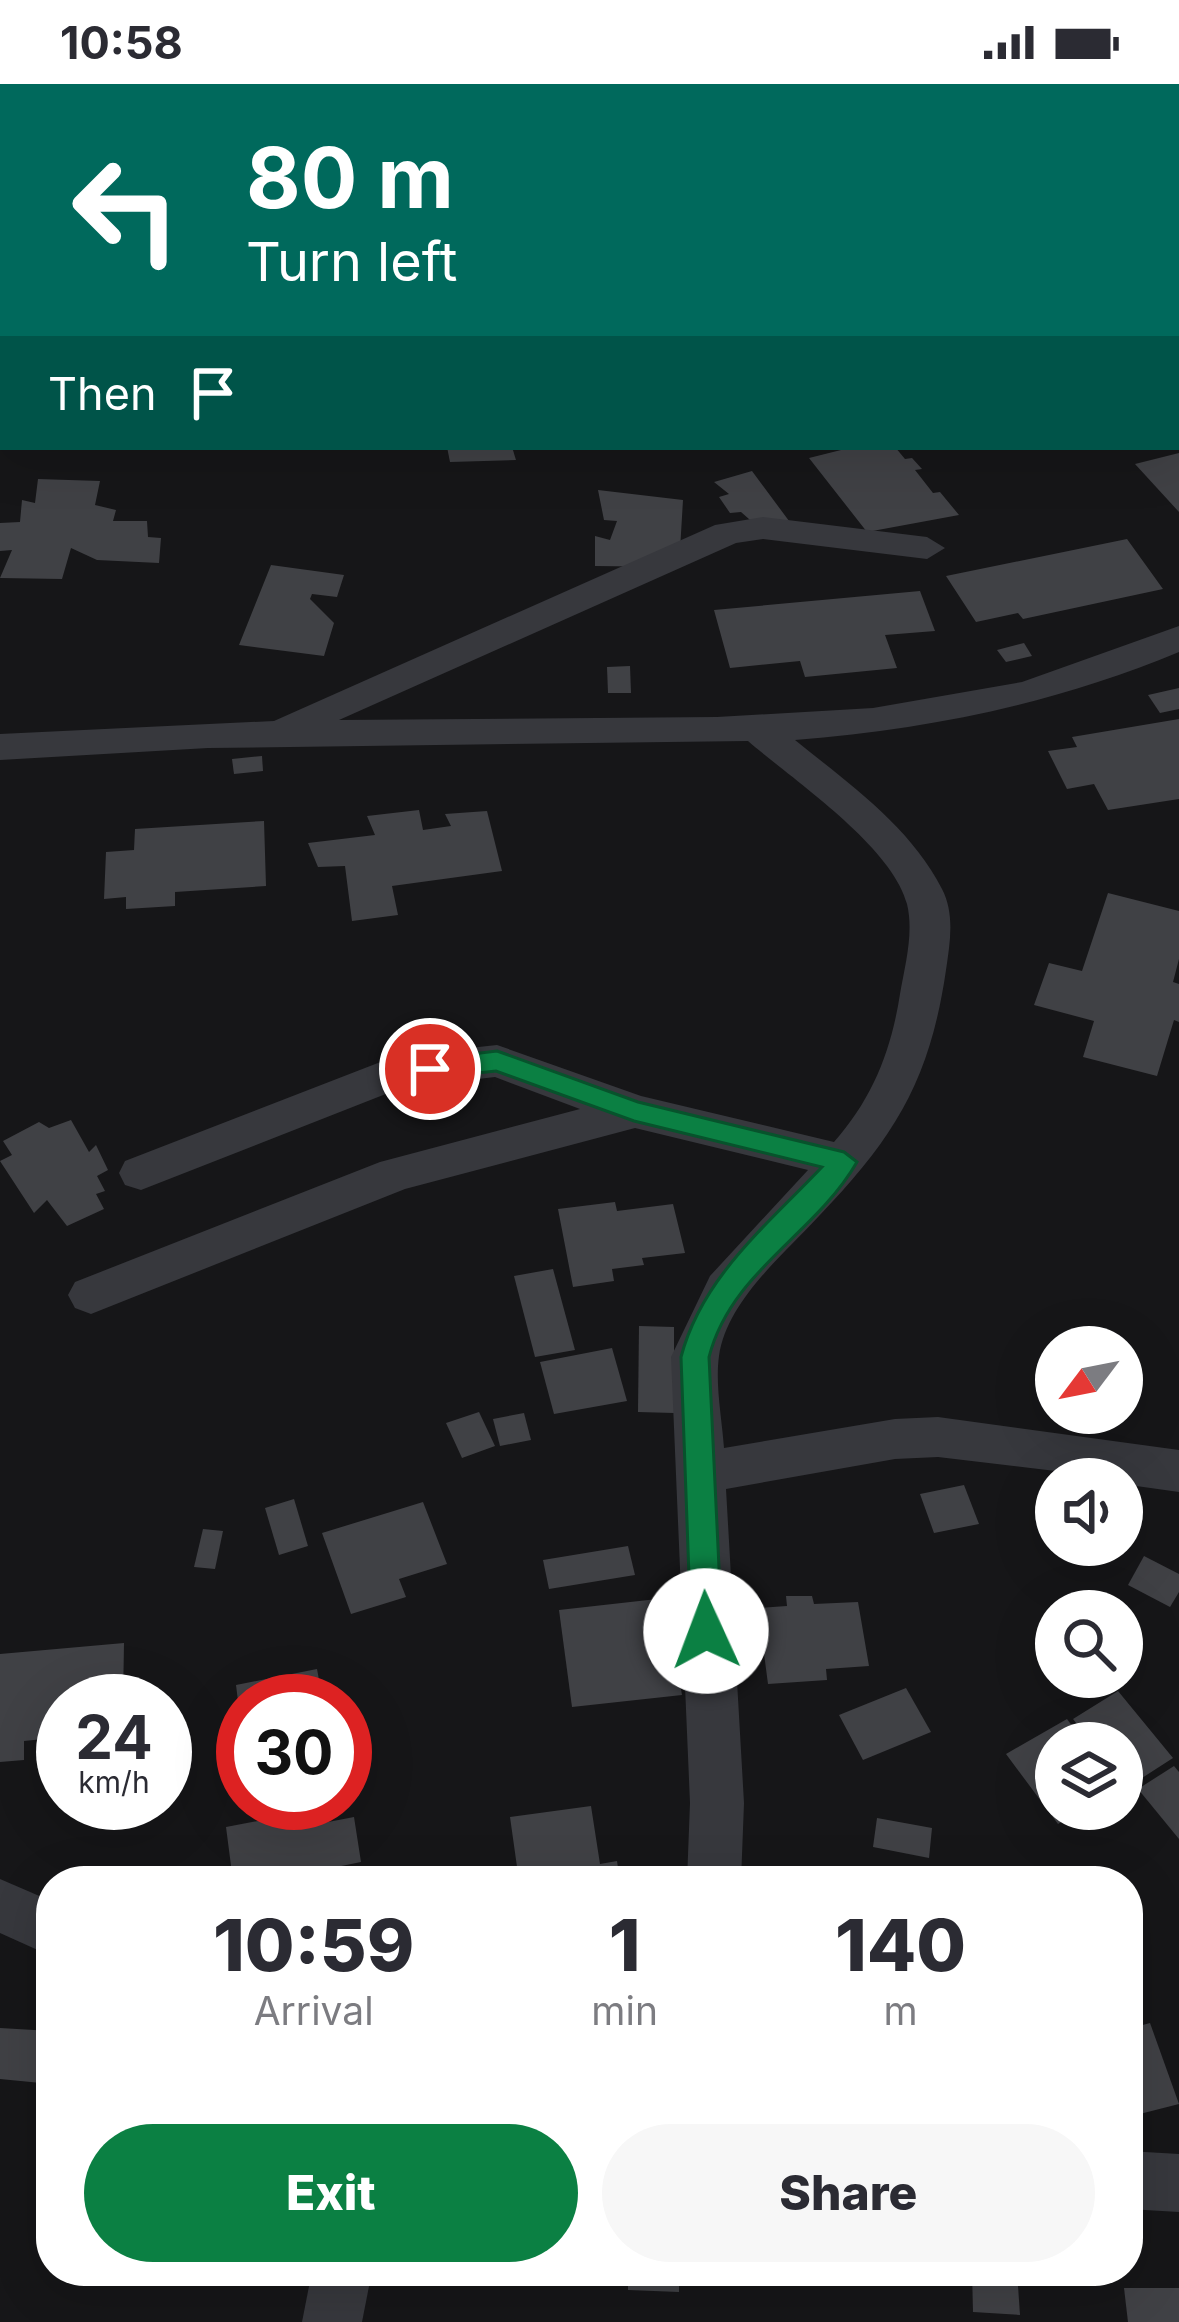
<!DOCTYPE html>
<style>
body{margin:0;font-family:Inter,sans-serif;background:#f7f7f7;color:#2b2b33;height:100vh;display:flex;flex-direction:column;font-size:45px;white-space:nowrap}
*{box-sizing:border-box;margin:0}
p{font-size:39px;color:#7c7c81}
.icon{flex:none;width:66px;height:66px;fill:none;stroke:currentColor;stroke-width:2;stroke-linecap:round;stroke-linejoin:round}
.map{position:relative;flex:1;overflow:hidden}
.side{position:absolute;left:36px;top:1782px;width:1107px;height:420px;display:flex;flex-direction:column;background:#fff;border-radius:48px;box-shadow:0 12px 48px #0002}
.side>*{flex:none}
.banner{position:absolute;left:0px;top:0px;width:1179px;height:366px;box-shadow:0 12px 48px #0002;background:#00695c;color:#fff;overflow:hidden}
.needle{width:78px;rotate:238deg}
.tools{position:absolute;left:1035px;top:1242px;display:grid;gap:24px}
.tools a{display:grid;place-items:center;width:108px;height:108px;border-radius:50%;background:#fff;box-shadow:0 12px 48px #0002;font-size:60px}
.speed{position:absolute;left:36px;top:1590px;display:flex;gap:24px;font-size:60px;font-weight:700;text-align:center}
.speed>*{display:grid;place-content:center;width:156px;height:156px;border-radius:50%;background:#fff;box-shadow:0 12px 48px #0002;line-height:1}
.speed small{font-size:30px;font-weight:400}
.speed .limit{border:18px solid #d22;background:#fff;color:#111}
.pin{position:absolute;display:grid;place-items:center;width:102px;height:102px;color:#fff;margin:-51px;border:6px solid #fff;border-radius:50%;box-shadow:0 3px 12px #0007}
.me{position:absolute;width:132px;margin:-66px;rotate:358deg;stroke-linejoin:round;filter:drop-shadow(0 0 9px #0008)}
.turn{display:flex;align-items:center;gap:42px;height:252px;padding:0 48px;font-size:54px}
.turn .icon{width:156px;height:156px;stroke-width:2.5}
.turn b{display:block;font-size:84px;line-height:102px}
.then{display:flex;align-items:center;height:114px;padding:0 48px;background:#0003;gap:24px;font-size:45px}
.eta{display:flex;justify-content:space-evenly;align-items:center;height:204px;text-align:center}
.eta b{font-size:72px;font-weight:800;line-height:84px}
.primary-button{display:flex;gap:24px;margin-top:auto;padding:24px 48px}
.primary-button a{flex:1;height:138px;border-radius:72px;background:#0b8043;color:#fff;font-size:48px;font-weight:800;line-height:138px;text-align:center}
.primary-button a+a{background:#f7f7f7;color:#2b2b33}
.status{display:flex;justify-content:space-between;align-items:center;height:84px;padding:0 60px;background:#fff;direction:ltr}
.status svg{height:33px;fill:currentColor}
.map>svg:first-child{display:block}
.building{fill:#404145}
.lines{fill:none;stroke-linecap:round;stroke-linejoin:round}
.minor{fill:#37383d;fill-rule:evenodd}
.route{fill:#0b8043;stroke:#07532c;stroke-width:3}
</style>
<div class="status"><b>10:58</b><svg viewBox="0 0 49 12"><path d="M0 12V9h3v3zM5 12V6h3v6zM10 12V3h3v9zM15 12V0h3v12zM26 1h20v11H26zM47 4h2v5h-2z"/></svg></div>
<div class="map">
<svg width="1179" height="2238" viewBox="0 0 1179 2238">
<rect width="100%" height="100%" fill="#161618"/>
<g class="building">
<path d="M447,363H512L516,376L450,378Z"/>
<path d="M853,363H895L905,375L912,374L922,385L915,386L933,409L940,408L959,431L867,448L809,374Z"/>
<path d="M1179,369V428L1135,380Z"/>
<path d="M752,387L795,445L767,451L741,428L730,429L719,413L729,410L714,398Z"/>
<path d="M38,395L100,397L95,421L116,426L113,437H147L148,453L161,454L159,479L97,476L71,464L62,495L0,494L12,466L0,467V439L20,438L22,416L35,419Z"/>
<path d="M598,406L683,416L679,483L595,482V452L610,456L617,437L604,436Z"/>
<path d="M1127,455L1163,505L1023,535L1018,529L976,538L946,492Z"/>
<path d="M271,481L344,491L337,513L312,510L310,515L334,539L324,572L239,561Z"/>
<path d="M920,507L935,547L885,551L897,584L805,593L800,577L730,584L714,526Z"/>
<path d="M1024,559L1032,572L1006,578L997,566Z"/>
<path d="M630,582L631,609H608L607,583Z"/>
<path d="M1179,604V625L1160,629L1148,611Z"/>
<path d="M1179,635V715L1108,726L1094,700L1067,705L1048,667L1077,663L1072,653Z"/>
<path d="M262,672L263,687L234,690L232,675Z"/>
<path d="M419,726L423,746L451,742L445,730L487,727L502,787L392,802L398,831L352,837L345,782L318,783L308,759L375,751L367,732Z"/>
<path d="M264,737L266,802L175,808V822L126,825V813L104,815L106,768L134,766L135,745Z"/>
<path d="M1108,809L1179,827V875L1173,898L1179,900V938L1174,936L1157,992L1083,973L1094,937L1034,921L1049,879L1082,887Z"/>
<path d="M71,1036L89,1068L96,1061L108,1086L97,1092L105,1107L96,1110L104,1125L67,1142L47,1116L34,1129L0,1077L12,1071L3,1057L39,1038L49,1044Z"/>
<path d="M615,1118L617,1127L673,1120L685,1169L642,1174L644,1181L612,1185L614,1197L573,1203L558,1125Z"/>
<path d="M553,1185L575,1266L535,1273L514,1192Z"/>
<path d="M639,1242L674,1243V1329L638,1328Z"/>
<path d="M612,1264L627,1317L554,1330L540,1278Z"/>
<path d="M479,1328L495,1362L462,1374L446,1339Z"/>
<path d="M524,1329L531,1356L500,1362L493,1335Z"/>
<path d="M964,1401L979,1440L934,1449L920,1410Z"/>
<path d="M294,1415L308,1462L279,1471L265,1424Z"/>
<path d="M423,1418L447,1480L399,1495L406,1513L351,1530L322,1449Z"/>
<path d="M203,1445L223,1447L215,1485L194,1483Z"/>
<path d="M628,1462L635,1491L549,1505L543,1476Z"/>
<path d="M1144,1472L1179,1490V1508L1170,1523L1128,1501Z"/>
<path d="M786,1512H812L814,1520L858,1518L869,1582L826,1585L827,1596L768,1600L758,1524L787,1522Z"/>
<path d="M666,1514L682,1611L572,1623L559,1526Z"/>
<path d="M124,1559L123,1617H63V1653L24,1657V1676L0,1678V1570Z"/>
<path d="M317,1585L323,1617H243L240,1633L236,1601Z"/>
<path d="M906,1604L931,1648L863,1676L839,1631Z"/>
<path d="M1118,1607L1173,1674L1128,1703L1122,1696V1659H1092L1073,1635Z"/>
<path d="M1067,1635L1085,1659H1056V1725H1084L1058,1740L1006,1670Z"/>
<path d="M1174,1682L1179,1688V1755L1138,1705Z"/>
<path d="M591,1722L600,1780L617,1777L620,1797H519L510,1733Z"/>
<path d="M289,1731L292,1745L354,1733L361,1778L307,1789L308,1797H233L226,1743Z"/>
<path d="M877,1734L932,1744L929,1774L873,1763Z"/>
<path d="M1150,1939L1179,2020L1128,2033V1945Z"/>
<path d="M0,1944L51,1947L41,1999L0,1995Z"/>
<path d="M628,2187H679V2208L628,2206Z"/>
<path d="M972,2187H1017L1020,2231L973,2228Z"/>
<path d="M1124,2204H1179V2238H1128Z"/>
</g>
<g class="lines">
<g class="minor">
<path d="M3,322V342L0,343V323Z"/>
<path d="M763,433L927,453L945,464L927,475L763,455L736,459L339,636L717,633L873,624L1022,598L1179,542V568C1054,620 929,645 795,656C848,699 910,742 942,805C955,830 950,859 946,886C930,996 895,1053 819,1132C783,1171 727,1217 719,1272C715,1301 722,1335 724,1364L895,1335L938,1333L1179,1366V1408L1122,1400V1395L938,1373L895,1375L726,1405L744,1719L741,1797H687L690,1719L671,1273L710,1192L808,1086L635,1044L405,1105L91,1230L75,1224L68,1211L75,1198L380,1078L580,1025L495,993L401,1004L141,1106L125,1101L119,1089L125,1077L396,972L497,961L641,1012L834,1058C872,1015 891,968 900,910C905,881 914,849 907,820C892,762 793,696 748,657L208,664L0,676V650L274,637L715,441Z"/>
<path d="M0,1795L51,1817V1872L0,1849Z"/>
<path d="M1128,2067L1179,2070V2128L1128,2125Z"/>
<path d="M312,2187H372L362,2238H302Z"/>
</g>
</g>
<path class="route" d="M497,967L638,1018L844,1068L857,1078C815,1151 731,1187 709,1273L722,1547L717,1557L706,1561L695,1557L691,1547L681,1273C702,1193 767,1141 822,1083L634,1037L496,987L430,994L417,985L430,975Z"/>
</svg>
<div class="tools">
<a><svg class="needle" viewBox="-14 -14 28 28"><path d="M0-13l5 13h-10z" fill="#e53935"/><path d="M0 13l5-13h-10z" fill="#7c7c81"/></svg></a>
<a><svg class="icon" aria-label="sound" viewBox="0 0 24 24"><path d="M4 9h4l5-4v14l-5-4H4zM17 9q2 3 0 6"/></svg></a>
<a><svg class="icon" aria-label="search" viewBox="0 0 24 24"><circle cx="10" cy="10" r="6"/><path d="M15 15l6 6"/></svg></a>
<a><svg class="icon" aria-label="layers" viewBox="0 0 24 24"><path d="M12 4l9 5-9 5-9-5zM3 14l9 5 9-5"/></svg></a>
</div>
<div class="speed"><div>24<small>km/h</small></div><div class="limit">30</div></div>
<div class="pin" style="left:430px;top:985px;background:#d93025"><svg class="icon" aria-label="arrive" viewBox="0 0 24 24"><path d="M6 21V4h12l-3 4 3 4H6"/></svg></div>
<svg class="me" style="left:706px;top:1547px" viewBox="-20 -20 40 40"><circle r="19" fill="#fff"/><path d="M0-13L10 11 0 6-10 11z" fill="#0b8043"/></svg>
<div class="banner">
<div class="turn"><svg class="icon" aria-label="left" viewBox="0 0 24 24"><path d="M17 20v-9H6M10 6l-5 5 5 5"/></svg><div><b>80 m</b>Turn left</div></div>
<div class="then">Then<svg class="icon" aria-label="arrive" viewBox="0 0 24 24"><path d="M6 21V4h12l-3 4 3 4H6"/></svg></div>
</div>
<section class="side">
<div class="eta">
<div><b>10:59</b><p>Arrival</p></div>
<div><b>1</b><p>min</p></div>
<div><b>140</b><p>m</p></div>
</div>
<div class="primary-button"><a>Exit</a><a>Share</a></div>
</section>
</div>
